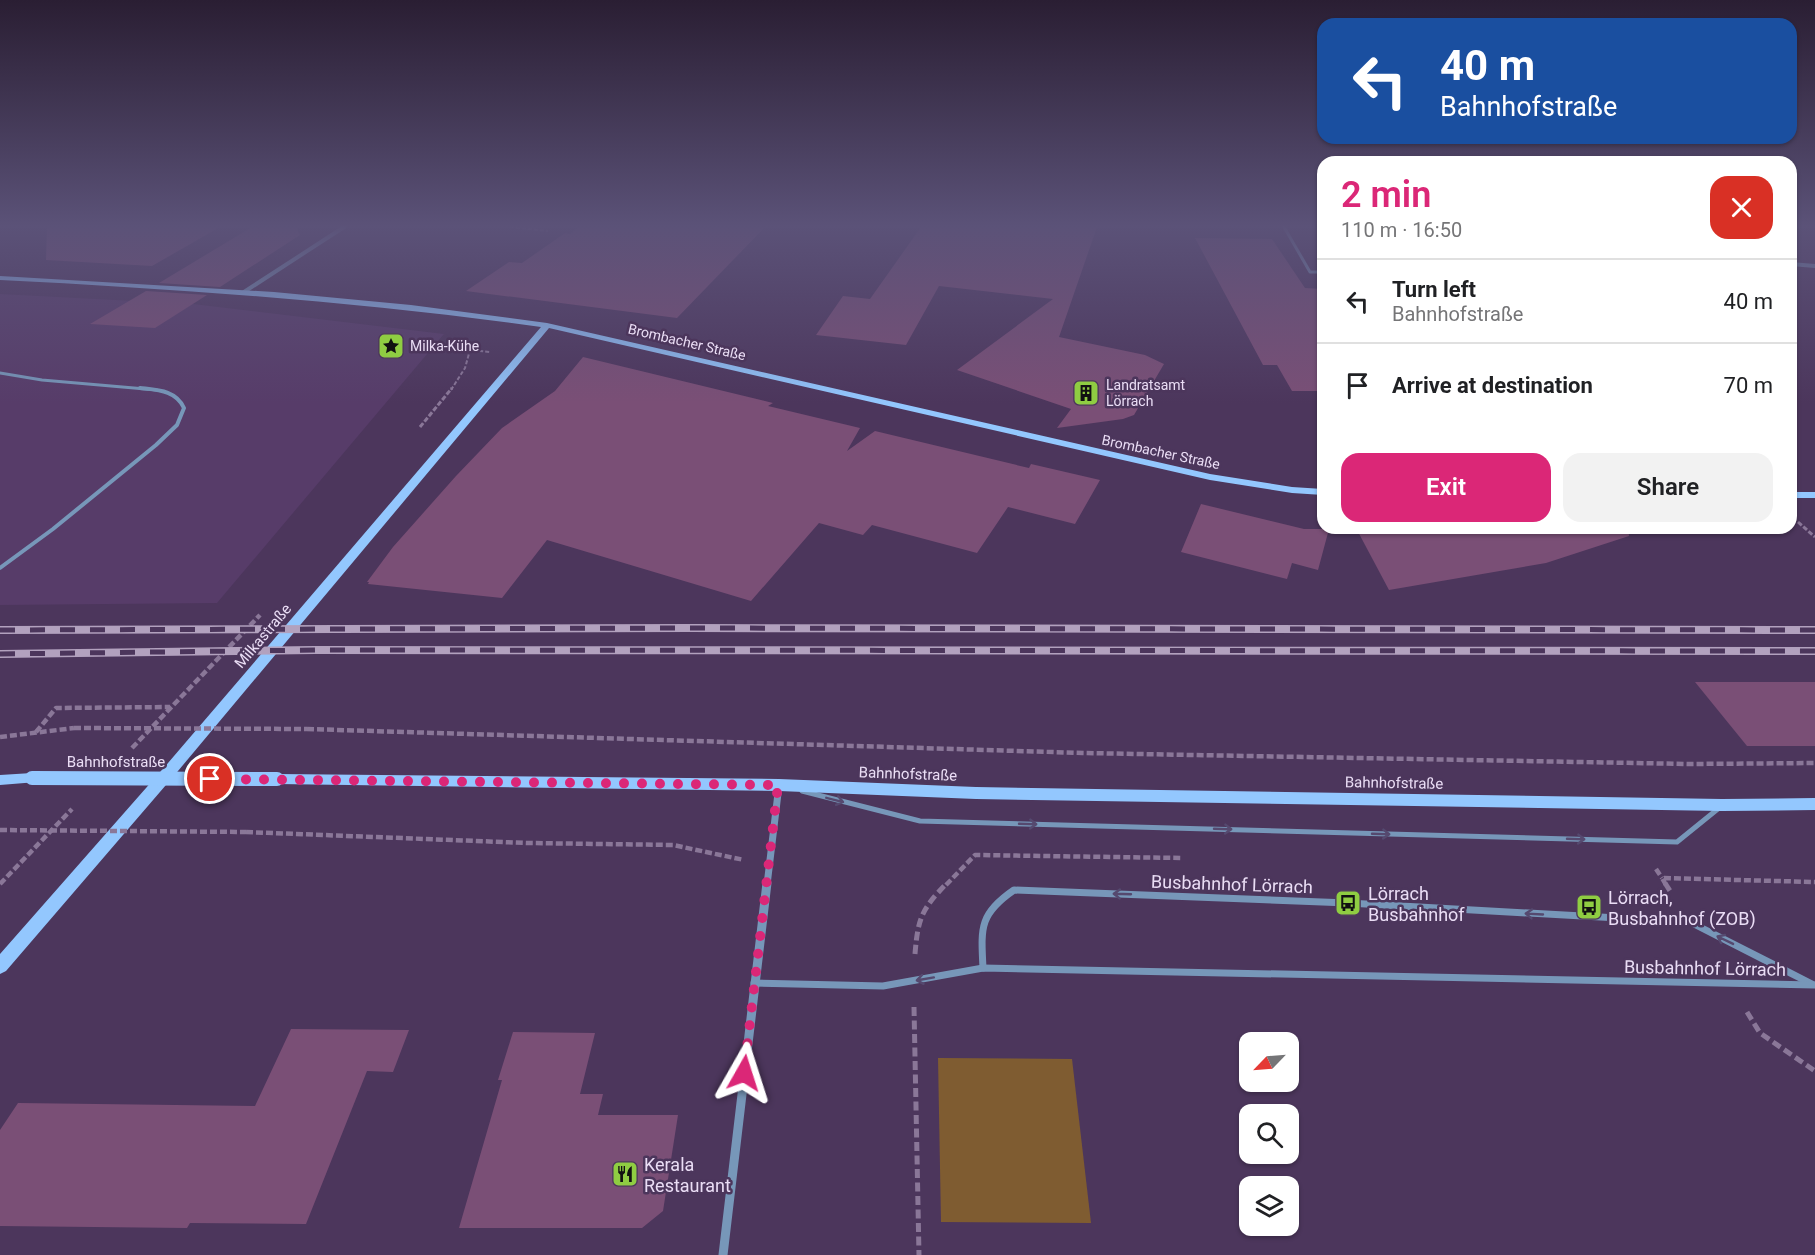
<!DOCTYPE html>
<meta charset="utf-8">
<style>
body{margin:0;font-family:Roboto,sans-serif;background:#f2f2f2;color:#202124;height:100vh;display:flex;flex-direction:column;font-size:22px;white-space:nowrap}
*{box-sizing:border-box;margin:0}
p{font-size:20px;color:#757577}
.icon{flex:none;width:33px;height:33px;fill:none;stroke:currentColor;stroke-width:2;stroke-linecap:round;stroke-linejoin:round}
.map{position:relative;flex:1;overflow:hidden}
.side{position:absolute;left:1317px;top:156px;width:480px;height:378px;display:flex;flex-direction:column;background:#fff;border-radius:18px;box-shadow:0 2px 4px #0004}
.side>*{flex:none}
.banner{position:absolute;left:1317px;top:18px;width:480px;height:126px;border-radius:18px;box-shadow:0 2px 4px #0004;background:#1a4fa0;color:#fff;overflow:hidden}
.needle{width:39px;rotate:245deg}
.controls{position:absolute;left:1239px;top:1032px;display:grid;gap:12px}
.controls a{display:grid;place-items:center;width:60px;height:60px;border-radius:12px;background:#fff;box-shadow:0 2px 4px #0004;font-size:30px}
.pin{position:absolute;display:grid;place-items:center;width:51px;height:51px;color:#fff;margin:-26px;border:3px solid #fff;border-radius:50%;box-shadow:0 2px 6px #0007}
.me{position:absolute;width:66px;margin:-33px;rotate:6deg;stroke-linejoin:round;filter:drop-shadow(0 0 4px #0008)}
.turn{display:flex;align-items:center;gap:21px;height:126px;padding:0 24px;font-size:27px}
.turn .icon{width:78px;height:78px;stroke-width:2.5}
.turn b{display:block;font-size:42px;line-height:51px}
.round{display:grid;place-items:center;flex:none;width:63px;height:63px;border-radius:18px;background:#f2f2f2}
.head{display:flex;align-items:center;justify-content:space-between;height:102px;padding:0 24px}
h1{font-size:36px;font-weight:600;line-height:45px;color:#db2777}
.button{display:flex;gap:12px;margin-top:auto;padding:12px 24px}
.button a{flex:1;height:69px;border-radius:18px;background:#db2777;color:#fff;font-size:24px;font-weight:600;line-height:69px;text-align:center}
.button a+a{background:#f2f2f2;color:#202124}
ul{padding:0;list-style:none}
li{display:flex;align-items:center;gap:18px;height:84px;padding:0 24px;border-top:2px solid #e0e0e0}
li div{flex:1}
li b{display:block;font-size:22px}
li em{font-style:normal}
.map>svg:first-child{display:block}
.built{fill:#573c69}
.green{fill:#7f5c31}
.building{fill:#7a4f76}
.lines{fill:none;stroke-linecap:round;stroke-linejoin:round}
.path-far3{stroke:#8a7798;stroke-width:2;stroke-dasharray:4 2;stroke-linecap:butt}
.path-far2{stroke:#8a7798;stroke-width:3;stroke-dasharray:5 2;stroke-linecap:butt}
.path-far1{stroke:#8a7798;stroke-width:4.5;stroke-dasharray:7 3;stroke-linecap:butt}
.path{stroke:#8a7798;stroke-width:5;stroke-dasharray:9 4.5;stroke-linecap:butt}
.lane-far3{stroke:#7797b9;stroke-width:3}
.lane-far2{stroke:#7797b9;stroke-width:4}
.lane-far1{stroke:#7797b9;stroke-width:5}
.lane{stroke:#7797b9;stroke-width:7}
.street-far2{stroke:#7797b9;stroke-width:4}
.street-far1{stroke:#7797b9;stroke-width:7}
.street{stroke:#7797b9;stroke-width:9}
.secondary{fill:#93c7fe;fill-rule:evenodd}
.rail-casing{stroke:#b2a1be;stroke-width:8}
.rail{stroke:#4c365c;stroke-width:5;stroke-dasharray:15;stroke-linecap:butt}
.path-bridge{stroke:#8a7798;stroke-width:4.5;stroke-dasharray:7 3;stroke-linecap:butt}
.secondary-bridge{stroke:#93c7fe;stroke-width:14}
.oneway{stroke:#55496f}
.route{stroke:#db2777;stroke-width:10;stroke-dasharray:0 18}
.labels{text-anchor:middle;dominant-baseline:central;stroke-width:5;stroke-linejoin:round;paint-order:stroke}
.far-street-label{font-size:14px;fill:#eaddf5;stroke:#4c365c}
.far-poi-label{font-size:14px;fill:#eaddf5;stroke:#4c365c;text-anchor:start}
.street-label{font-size:15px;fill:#eaddf5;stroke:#4c365c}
.near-street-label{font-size:18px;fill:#eaddf5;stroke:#4c365c}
.near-poi-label{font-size:18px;fill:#eaddf5;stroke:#4c365c;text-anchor:start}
</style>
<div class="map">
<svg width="1815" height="1255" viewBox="0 0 1815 1255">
<rect width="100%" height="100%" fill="#4c365c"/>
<path class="built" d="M0,294L193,304L444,334L217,603L0,605Z"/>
<path class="green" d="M938,1058L1072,1059L1091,1223L941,1222Z"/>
<g class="building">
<path d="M47,227H220L152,266L46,260Z"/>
<path d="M252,227H296L300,235L220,287L159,283Z"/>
<path d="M579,227H765L677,318L466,291L509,262L522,263L565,233L570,234Z"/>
<path d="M921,227H1097L1059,337L1145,355L1164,364L1134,415L1123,419L1057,428L1071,409L957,370L1053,299L939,286L906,345L816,335L843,296L870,299Z"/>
<path d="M1195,238L1272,239L1305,288L1323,289V391H1292L1277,365H1263Z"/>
<path d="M146,291L207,295L155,328L90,324Z"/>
<path d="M583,357L773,403L768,406L860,428L847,451L875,431L1029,468L1031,464L1100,480L1075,524L1008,507L977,553L872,525L863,535L819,523L751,601L547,540L502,598L368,584L369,582H367L393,547L456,476L502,428L555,391Z"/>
<path d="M1201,504L1304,529H1329L1318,570L1292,563L1287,579L1181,552Z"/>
<path d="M1356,528H1628L1629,536L1546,563L1389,590Z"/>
<path d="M1695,682H1815V746H1747Z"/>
<path d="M291,1029L409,1030L393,1072L367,1071L306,1224L190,1223L187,1228L0,1226V1130L18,1103L255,1106Z"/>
<path d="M513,1032L595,1033L580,1094H603L598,1115H678L663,1211L642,1228H459L502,1080H498Z"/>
</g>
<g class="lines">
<g class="path-far3">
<path d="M510,227L548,231"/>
<path d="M451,390L465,368L470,350L490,352"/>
</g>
<g class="path-far2">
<path d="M420,427L452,388"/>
<path d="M1798,522L1815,537"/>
</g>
<g class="path-far1">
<path d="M307,729L1083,753L1690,764L1815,763"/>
<path d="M36,732L56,708L170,707"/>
<path d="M0,737L74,728"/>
<path d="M132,748L260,615"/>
<path d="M246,832L528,843L673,845L744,860"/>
<path d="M1656,869L1662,878"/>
<path d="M0,884L72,809"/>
<path d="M946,885L975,855L1182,858"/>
<path d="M1666,885L1662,878L1815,882"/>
</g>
<g class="path">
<path d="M1665,883L1672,894"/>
<path d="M915,954C918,917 922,909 947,883"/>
<path d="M914,1007L919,1255"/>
<path d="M1747,1012L1760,1033L1815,1071"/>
</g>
<g class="lane-far3">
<path d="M1284,227L1310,272H1323"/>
<path d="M0,373L42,380L157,390"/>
</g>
<path class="lane-far2" d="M0,568L53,529L156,445L177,425L184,408C176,390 157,390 140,388"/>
<path class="lane-far1" d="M802,791L920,821L1677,842L1719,808"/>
<g class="lane">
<path d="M983,968C981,928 979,914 1014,890L1348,903L1690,922L1812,984"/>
<path d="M754,983L883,986L983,968L1815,985"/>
</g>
<g class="street-far2">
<path d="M1791,264L1815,266"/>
<path d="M244,292L344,227"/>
</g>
<path class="street-far1" d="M767,885L779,785"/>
<path class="street" d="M723,1255L767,883"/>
<g class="secondary">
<path d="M0,276L274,292L411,305L547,323L1210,474L1292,487L1323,489V495L1292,493L1210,480L549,328L178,771L6,971L0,974V954L168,763L541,327C362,302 181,289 0,280Z"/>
<rect x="1791" y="492" width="24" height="6"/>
<path d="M32,773L37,774L39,778L37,782L0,785V775Z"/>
<path d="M277,774L779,779L976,787L1722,799L1815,798V810L1722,811L976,799L779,791L277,784L272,783L270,779L272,775Z"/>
</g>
<g class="rail-casing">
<g id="rail">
<path d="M0,630L690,628L1815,630"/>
<path d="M0,654L315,650L1815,651"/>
</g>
</g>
<use href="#rail" class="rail"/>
<g class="path-bridge">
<path d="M74,728L307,729"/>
<path d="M0,830L246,832"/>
</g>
<path class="secondary-bridge" d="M32,778L277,779"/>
</g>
<defs><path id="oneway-shaft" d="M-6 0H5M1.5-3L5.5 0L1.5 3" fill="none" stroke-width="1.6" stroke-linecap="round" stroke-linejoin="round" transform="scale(1.5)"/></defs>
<g class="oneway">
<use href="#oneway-shaft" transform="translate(835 800) rotate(14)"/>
<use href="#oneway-shaft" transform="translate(1028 824) rotate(2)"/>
<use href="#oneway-shaft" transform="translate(1223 829) rotate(2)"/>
<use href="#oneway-shaft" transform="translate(1381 834) rotate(2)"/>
<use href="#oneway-shaft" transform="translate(1576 839) rotate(2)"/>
<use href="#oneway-shaft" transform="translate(1122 894) rotate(-178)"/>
<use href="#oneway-shaft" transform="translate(1534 914) rotate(-177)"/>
<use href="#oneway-shaft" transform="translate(1725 940) rotate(-154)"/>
<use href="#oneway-shaft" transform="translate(925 979) rotate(170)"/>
</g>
<linearGradient id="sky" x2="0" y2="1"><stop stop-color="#2a1e33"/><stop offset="0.56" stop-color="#5b5278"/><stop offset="1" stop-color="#5b5278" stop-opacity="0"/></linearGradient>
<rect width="1815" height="403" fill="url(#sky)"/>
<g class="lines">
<path class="route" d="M210,779L778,785L744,1073"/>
</g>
<defs>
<g id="sight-square" transform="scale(1.35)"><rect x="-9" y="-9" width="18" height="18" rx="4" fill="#8fcd42" stroke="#4c365c"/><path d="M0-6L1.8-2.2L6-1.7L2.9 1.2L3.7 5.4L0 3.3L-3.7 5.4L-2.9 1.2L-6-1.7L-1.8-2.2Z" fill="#111"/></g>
<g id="building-square" transform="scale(1.35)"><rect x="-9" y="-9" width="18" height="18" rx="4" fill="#8fcd42" stroke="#4c365c"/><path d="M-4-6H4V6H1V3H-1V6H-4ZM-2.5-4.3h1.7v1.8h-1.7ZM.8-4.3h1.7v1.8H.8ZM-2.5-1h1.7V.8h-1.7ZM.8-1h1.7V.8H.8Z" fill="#111"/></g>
<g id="bus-square" transform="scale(1.35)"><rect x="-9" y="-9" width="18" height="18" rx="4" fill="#8fcd42" stroke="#4c365c"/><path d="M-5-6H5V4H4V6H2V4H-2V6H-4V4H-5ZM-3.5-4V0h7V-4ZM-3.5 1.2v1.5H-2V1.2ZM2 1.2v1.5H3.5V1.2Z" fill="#111"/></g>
<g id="restaurant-square" transform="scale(1.35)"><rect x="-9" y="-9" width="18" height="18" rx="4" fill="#8fcd42" stroke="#4c365c"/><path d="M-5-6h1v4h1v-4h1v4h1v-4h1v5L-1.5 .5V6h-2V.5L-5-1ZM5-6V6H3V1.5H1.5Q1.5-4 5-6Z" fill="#111"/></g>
</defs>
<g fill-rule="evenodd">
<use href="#sight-square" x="391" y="346"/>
<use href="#building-square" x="1086" y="393"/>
<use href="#bus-square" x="1348" y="903"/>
<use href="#bus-square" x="1589" y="907"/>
<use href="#restaurant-square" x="625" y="1174"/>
</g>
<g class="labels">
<g class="far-street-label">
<text transform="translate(687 342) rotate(13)">Brombacher Straße</text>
<text transform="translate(1161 452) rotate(12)">Brombacher Straße</text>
</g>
<g class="far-poi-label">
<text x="410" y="346">Milka-Kühe</text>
<text x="1106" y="385">Landratsamt<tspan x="1106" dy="16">Lörrach</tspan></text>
</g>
<g class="street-label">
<text transform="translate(263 636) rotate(-50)">Milkastraße</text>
<text x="116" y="762">Bahnhofstraße</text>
<text transform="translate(908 774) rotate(2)">Bahnhofstraße</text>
<text transform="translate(1394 783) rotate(1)">Bahnhofstraße</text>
</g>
<g class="near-street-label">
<text transform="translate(1232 884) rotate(2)">Busbahnhof Lörrach</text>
<text transform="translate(1705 968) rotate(1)">Busbahnhof Lörrach</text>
</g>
<g class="near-poi-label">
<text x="1368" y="893">Lörrach<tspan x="1368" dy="21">Busbahnhof</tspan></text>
<text x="1608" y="897">Lörrach,<tspan x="1608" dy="21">Busbahnhof (ZOB)</tspan></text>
<text x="644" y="1164">Kerala<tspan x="644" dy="21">Restaurant</tspan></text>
</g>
</g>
</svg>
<div class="controls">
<a><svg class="needle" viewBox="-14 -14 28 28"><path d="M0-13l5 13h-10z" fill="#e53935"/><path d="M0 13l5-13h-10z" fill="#757577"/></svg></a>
<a><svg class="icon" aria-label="search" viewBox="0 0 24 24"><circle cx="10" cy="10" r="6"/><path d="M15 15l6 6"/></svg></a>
<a><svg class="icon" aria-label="layers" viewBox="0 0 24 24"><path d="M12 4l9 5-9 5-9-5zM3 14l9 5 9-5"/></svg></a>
</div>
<div class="pin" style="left:210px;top:779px;background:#d93025"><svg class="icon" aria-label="arrive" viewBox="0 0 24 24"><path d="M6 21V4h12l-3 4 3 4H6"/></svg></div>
<svg class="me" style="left:744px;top:1073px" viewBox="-20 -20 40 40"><path d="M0-17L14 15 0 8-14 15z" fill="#db2777" stroke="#fff" stroke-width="4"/></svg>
<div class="banner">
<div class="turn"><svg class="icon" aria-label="left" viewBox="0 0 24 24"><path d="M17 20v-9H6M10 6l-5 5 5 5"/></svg><div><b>40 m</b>Bahnhofstraße</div></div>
</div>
<section class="side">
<div class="head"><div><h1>2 min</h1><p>110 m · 16:50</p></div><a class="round" style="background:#d93025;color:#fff"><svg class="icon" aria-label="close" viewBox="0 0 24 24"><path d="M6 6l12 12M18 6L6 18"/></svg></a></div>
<ul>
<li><svg class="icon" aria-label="left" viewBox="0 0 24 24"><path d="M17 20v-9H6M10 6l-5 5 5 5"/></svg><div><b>Turn left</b><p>Bahnhofstraße</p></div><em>40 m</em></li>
<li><svg class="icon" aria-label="arrive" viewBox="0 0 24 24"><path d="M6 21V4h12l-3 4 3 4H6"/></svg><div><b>Arrive at destination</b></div><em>70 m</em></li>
</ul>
<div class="button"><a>Exit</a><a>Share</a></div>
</section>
</div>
